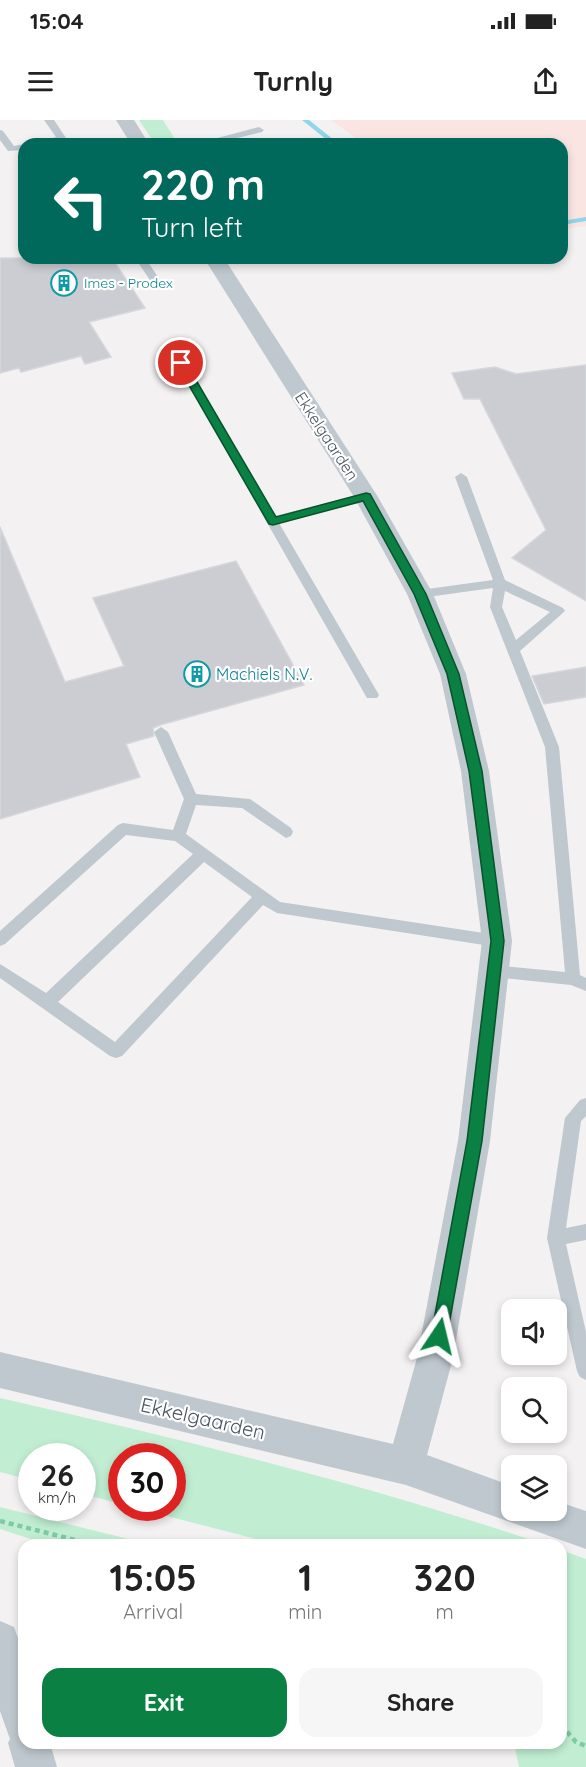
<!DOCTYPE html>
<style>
body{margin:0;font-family:Quicksand,sans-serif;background:#f6f6f6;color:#222;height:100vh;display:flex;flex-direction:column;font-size:22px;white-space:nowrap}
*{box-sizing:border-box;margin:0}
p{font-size:20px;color:#767676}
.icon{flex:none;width:33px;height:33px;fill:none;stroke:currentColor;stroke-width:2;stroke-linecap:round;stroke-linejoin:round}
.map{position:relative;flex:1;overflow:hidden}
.side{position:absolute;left:18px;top:1419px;width:549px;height:210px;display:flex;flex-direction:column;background:#fff;border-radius:18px;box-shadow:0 3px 9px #0003}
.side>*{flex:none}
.banner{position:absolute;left:18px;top:18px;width:550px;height:126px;border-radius:18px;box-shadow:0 3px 9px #0003;background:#00695c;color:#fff;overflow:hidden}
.tools{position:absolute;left:501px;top:1179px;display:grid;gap:12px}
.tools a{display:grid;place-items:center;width:66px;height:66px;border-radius:12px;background:#fff;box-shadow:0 3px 9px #0003;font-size:30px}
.speed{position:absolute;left:18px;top:1323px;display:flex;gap:12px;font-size:30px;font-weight:700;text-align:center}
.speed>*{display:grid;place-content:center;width:78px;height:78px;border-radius:50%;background:#fff;box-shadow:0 3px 9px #0003;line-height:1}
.speed small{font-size:15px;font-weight:400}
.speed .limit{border:9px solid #d22;background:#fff;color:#111}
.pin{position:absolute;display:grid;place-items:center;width:51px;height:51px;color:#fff;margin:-26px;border:3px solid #fff;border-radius:50%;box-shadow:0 2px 6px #0007}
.me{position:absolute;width:66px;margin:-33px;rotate:10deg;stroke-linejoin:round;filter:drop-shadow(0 0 4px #0008)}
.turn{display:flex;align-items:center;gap:21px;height:126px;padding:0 24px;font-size:27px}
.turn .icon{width:78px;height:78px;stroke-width:2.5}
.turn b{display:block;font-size:42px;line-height:51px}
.eta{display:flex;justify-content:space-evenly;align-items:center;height:102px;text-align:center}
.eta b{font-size:36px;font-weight:700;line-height:42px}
.cta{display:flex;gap:12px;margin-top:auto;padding:12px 24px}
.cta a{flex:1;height:69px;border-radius:18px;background:#0b8043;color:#fff;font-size:24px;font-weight:700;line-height:69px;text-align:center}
.cta a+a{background:#f6f6f6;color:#222}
.status{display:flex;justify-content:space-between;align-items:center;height:42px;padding:0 30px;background:#fff;direction:ltr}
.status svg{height:16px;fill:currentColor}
header{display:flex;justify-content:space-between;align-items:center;height:78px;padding:0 24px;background:#fff;font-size:27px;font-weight:700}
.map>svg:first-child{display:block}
.medical{fill:#fae5e3}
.green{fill:#c1eed3}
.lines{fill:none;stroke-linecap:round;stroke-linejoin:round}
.stream{fill:#90d5e9;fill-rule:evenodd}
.building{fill:#cbcdd3;stroke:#d5d7dc;stroke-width:1.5}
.path{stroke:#7bcba4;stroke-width:4.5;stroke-dasharray:5 4;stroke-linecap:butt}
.service{fill:#bfc8cf;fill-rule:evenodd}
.minor{fill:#bfc8cf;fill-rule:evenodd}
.route{fill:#0b8043;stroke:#07532c;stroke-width:1.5}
.labels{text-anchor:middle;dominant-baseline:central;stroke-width:4.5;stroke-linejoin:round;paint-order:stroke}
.far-culture-label{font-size:14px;fill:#0d838f;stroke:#fff;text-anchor:start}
.street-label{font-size:16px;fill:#49535d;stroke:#fff}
.culture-label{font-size:16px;fill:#0d838f;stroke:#fff;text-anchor:start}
.near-street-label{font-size:20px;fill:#49535d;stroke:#fff}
</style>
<div class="status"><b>15:04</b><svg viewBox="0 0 49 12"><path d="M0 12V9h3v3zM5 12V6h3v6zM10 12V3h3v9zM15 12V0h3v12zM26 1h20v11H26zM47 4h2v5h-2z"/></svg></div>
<header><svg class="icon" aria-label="menu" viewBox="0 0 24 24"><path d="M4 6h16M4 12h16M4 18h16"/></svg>Turnly<svg class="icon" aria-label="share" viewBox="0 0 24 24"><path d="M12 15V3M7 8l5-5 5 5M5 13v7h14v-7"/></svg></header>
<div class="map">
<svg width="586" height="1647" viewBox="0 0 586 1647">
<rect width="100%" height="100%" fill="#f3f1f1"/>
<path class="medical" d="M331,0H586V106L563,109L562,24H364Z"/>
<g class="green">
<path d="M139,0H163L178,24H155Z"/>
<path d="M0,1278C184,1320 367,1364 546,1425H279L136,1388H172V1336H122L121,1384L83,1374L82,1336H32L31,1360L0,1352Z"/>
<path d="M0,1387L152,1425H49L0,1409Z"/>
<path d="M561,1430L586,1439V1647H519L514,1623H561Z"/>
</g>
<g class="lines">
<g class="stream">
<path d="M302,0H309L339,24H332Z"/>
<path d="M586,97V101L562,105V101Z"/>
</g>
</g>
<g class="building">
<path d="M0,138H112L145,188L89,202L111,237L85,244L81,236L21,252L19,248L0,253Z"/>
<path d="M586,245V481L512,438L546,410L480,279H464L452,253L495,247L516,254Z"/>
<path d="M0,407L65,562L124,546L93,478L236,441L304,565L160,605L153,608L154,616L126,624L140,657L0,699Z"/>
<path d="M586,547V577L544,584L532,556Z"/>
</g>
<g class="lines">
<g class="path">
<path d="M0,1401L95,1425"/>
<path d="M561,1605L576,1622L586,1626"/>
</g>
<g class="service">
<path d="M44,0H54L70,24H33L56,17Z"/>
<path d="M259,7L264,10L262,12L212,24H195Z"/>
<path d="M0,10L3,11L14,26L24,24V30L8,31L0,20Z"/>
<path d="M135,138H145L163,164L162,166H154Z"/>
<path d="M181,240L186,243L275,396L366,373L372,377L370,380L279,403L379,575L377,578H367L176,243Z"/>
<path d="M461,353L467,357L505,460L563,488L565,491L520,531L559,627L580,855L586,858V871L571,865L494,857L489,856L486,851L489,846L494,845L565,852L545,627L490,487L493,468L420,478L414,474L420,470L493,460L455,357ZM505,471L550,492L516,520L502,487Z"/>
<path d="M161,607L168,612L196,674L250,679L291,708L293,712L291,716L286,718L242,688L196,685L186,714L280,782L497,815L502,817L504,821L502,825L497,827L277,793L263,785L122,936L116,938L110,936L0,858V844L46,873L193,734L175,721L126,715L5,824L0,826V811L118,705L123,703L173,710L184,679L154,612ZM204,742L252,777L115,922L58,882Z"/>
<path d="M586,978V996L581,1001L566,1108L586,1104V1120L566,1124L586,1212V1260L580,1257L577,1251L547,1118L565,998L580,980Z"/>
</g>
<g class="minor">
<path d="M116,0H134L149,24H131Z"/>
<path d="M204,138H224L378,377L433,474L466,554L489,651L512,821L490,1021L453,1238L427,1335L512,1366V1390H556V1381L586,1391V1429L406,1365L0,1268V1232L393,1324L417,1238L458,1021L482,821L461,651L440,554L407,474L354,377Z"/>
<path d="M0,1501L14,1507L24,1535V1623H50L57,1647H15L8,1623L10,1619L0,1591Z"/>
</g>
</g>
<path class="route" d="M177,241L186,243L276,397L366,373L370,374L426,474L459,554L482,651L504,821L482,1021L447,1216L445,1222L439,1224L433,1222L431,1216L467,1021L491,821L469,651L447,554L414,474L363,381L273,405L269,404L176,243Z"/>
<defs>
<g id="building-ring" transform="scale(1.35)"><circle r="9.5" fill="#fff" stroke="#0f9aa8" stroke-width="1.5"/><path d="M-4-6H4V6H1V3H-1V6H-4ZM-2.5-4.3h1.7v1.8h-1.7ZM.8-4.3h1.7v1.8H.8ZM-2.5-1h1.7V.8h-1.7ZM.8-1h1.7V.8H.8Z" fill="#0f9aa8"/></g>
</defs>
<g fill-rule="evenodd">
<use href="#building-ring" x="64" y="163"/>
<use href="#building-ring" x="197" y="554"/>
</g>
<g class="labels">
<g class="far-culture-label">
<text x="84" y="163">Imes - Prodex</text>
</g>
<g class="street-label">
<text transform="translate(327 316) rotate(57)">Ekkelgaarden</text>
</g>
<g class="culture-label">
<text x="216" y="554">Machiels N.V.</text>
</g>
<g class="near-street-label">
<text transform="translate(203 1298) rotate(13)">Ekkelgaarden</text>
</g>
</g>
</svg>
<div class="tools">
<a><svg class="icon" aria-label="sound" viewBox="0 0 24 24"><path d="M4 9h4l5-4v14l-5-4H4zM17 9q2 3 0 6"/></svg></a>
<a><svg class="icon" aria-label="search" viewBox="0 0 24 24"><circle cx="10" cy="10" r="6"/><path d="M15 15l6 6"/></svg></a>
<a><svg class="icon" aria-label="layers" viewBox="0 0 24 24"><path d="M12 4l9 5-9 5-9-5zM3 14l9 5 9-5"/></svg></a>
</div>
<div class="speed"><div>26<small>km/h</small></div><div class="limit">30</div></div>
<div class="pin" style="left:181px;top:243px;background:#d93025"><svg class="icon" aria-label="arrive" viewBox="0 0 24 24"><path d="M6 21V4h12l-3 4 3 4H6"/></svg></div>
<svg class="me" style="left:439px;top:1216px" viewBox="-20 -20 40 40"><path d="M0-17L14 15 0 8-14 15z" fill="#0b8043" stroke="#fff" stroke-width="4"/></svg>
<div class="banner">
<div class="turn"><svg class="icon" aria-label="left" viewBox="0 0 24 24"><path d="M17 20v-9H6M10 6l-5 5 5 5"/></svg><div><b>220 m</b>Turn left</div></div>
</div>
<section class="side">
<div class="eta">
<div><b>15:05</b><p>Arrival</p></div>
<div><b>1</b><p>min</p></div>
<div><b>320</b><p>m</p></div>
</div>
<div class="cta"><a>Exit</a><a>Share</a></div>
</section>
</div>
